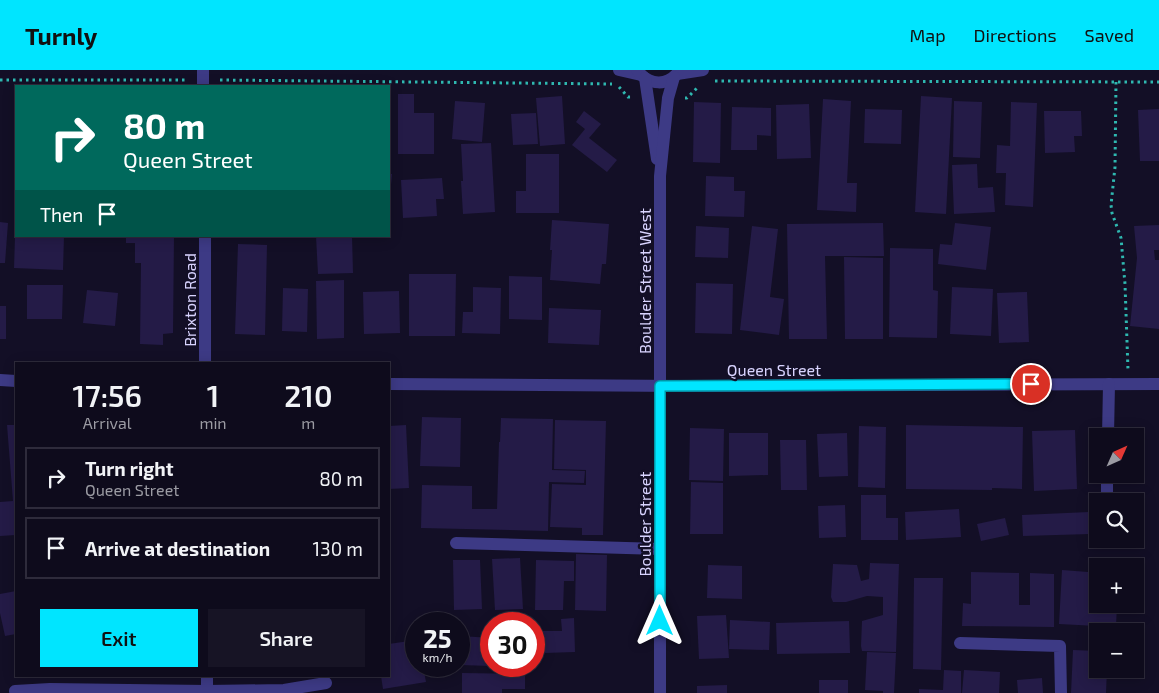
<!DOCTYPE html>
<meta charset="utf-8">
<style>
body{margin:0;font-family:"Exo 2",sans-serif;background:#171425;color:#f1f3f6;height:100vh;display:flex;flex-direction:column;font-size:19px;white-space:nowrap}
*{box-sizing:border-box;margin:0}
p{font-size:16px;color:#9b9ba3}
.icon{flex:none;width:28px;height:28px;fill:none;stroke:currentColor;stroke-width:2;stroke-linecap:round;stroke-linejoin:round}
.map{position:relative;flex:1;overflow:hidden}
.side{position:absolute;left:15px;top:292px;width:375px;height:315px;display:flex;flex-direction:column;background:#0e0b1c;border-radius:0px;box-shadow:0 2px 12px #0003,0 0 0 1px #2e2b3b}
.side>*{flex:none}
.top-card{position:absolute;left:15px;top:15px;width:375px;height:152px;border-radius:0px;box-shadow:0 2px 12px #0003,0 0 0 1px #2e2b3b;background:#00695c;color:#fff;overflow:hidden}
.needle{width:32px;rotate:45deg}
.tools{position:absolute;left:1089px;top:358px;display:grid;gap:10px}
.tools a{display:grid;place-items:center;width:55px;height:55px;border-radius:0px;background:#0e0b1c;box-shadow:0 2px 12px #0003,0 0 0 1px #2e2b3b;font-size:25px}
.speed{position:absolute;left:405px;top:542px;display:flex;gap:10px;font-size:25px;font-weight:700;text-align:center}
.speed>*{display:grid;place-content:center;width:65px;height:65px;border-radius:50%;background:#0e0b1c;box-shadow:0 2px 12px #0003,0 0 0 1px #2e2b3b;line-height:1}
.speed small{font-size:12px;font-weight:400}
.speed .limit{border:8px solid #d22;background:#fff;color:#111}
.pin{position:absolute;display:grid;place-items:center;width:42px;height:42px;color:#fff;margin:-21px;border:2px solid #fff;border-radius:50%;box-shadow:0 1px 5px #0007}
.me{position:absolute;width:55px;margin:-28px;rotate:0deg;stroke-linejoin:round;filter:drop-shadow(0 0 4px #0008)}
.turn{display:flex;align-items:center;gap:18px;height:105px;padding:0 25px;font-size:22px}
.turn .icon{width:65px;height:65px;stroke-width:2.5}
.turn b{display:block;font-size:35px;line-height:42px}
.then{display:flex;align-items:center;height:48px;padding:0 25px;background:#0003;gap:10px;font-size:19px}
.eta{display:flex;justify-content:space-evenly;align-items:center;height:85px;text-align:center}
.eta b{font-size:30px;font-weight:600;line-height:35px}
.cta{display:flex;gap:10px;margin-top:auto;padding:10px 25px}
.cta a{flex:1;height:58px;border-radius:0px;background:#00e5ff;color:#111;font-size:20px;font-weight:600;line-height:58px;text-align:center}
.cta a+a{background:#171425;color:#f1f3f6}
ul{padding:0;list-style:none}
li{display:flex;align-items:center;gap:15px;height:62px;margin:0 10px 8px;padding:0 15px;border:2px solid #2e2b3b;border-radius:0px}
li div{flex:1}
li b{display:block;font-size:19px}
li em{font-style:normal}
header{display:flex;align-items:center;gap:30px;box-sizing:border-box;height:70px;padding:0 25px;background:#00e5ff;color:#111}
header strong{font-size:24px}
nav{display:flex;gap:28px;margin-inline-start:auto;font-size:18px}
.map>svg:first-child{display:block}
.building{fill:#241b47}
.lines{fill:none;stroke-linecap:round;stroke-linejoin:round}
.path{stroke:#2fb8b0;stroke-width:3;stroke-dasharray:2.5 4;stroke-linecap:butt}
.minor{stroke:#3d3a85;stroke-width:12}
.route-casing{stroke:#0095a6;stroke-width:12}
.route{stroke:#00e5ff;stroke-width:9}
.labels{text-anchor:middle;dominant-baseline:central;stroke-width:4.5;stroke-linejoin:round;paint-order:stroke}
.street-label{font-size:16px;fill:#d9d4ff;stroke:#130f26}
</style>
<header>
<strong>Turnly</strong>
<nav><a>Map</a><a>Directions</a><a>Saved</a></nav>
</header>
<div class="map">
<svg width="1159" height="623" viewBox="0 0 1159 623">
<rect width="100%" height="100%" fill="#130f26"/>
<g class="building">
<path d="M398,24H414V43H434V84H398Z"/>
<path d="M562,26L565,74L540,76L536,28Z"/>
<path d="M921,26L952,28L946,144L915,142Z"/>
<path d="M823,29L851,31L847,113H857L856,142L817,140Z"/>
<path d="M455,31L485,33L482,72L452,69Z"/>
<path d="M954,31L982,32L980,88L953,87Z"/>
<path d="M694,32L721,33L720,93L693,92Z"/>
<path d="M1011,32L1037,33L1033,137L1005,135L1006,103H996L997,75L1010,76Z"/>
<path d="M809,34L811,88L777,89L776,35Z"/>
<path d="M732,37L771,38V66L757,65V80H731Z"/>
<path d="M865,39L902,40L901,74L864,73Z"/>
<path d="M1159,39V91H1140L1138,40Z"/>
<path d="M584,41L601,54L589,68L617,90L607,102L572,75L585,59L576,52Z"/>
<path d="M1044,41H1081L1082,66H1074L1075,82L1045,83Z"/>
<path d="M536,43L538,74L513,75L511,44Z"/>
<path d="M491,73L495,142L463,144L461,111H463L461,74Z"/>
<path d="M526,84H559V143H516V121H526Z"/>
<path d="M977,94L978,118L993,117L995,142L954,144L952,95Z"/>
<path d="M389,104H392L390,126H389Z"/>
<path d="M706,106L734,107V121H745L744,147L705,146Z"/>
<path d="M442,108L444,129H436L437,146L403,148L401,110Z"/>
<path d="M552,150L609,154L606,194H602L600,214L550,210L552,180H550Z"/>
<path d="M0,152L8,153L5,193H0Z"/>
<path d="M883,153L884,186H825L827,269H789L787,154Z"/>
<path d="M955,153L991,157L986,200L938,194L940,174L952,175Z"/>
<path d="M1159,155V180H1154L1155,190H1159V259L1130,256L1137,188L1134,156Z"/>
<path d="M696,156L729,158L728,188L695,187Z"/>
<path d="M752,156L778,159L770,227L784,229L779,265L740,260Z"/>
<path d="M15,166H64L63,200L14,198Z"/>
<path d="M126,166H174L173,263L163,264V275L140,274L141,193H135V173H126Z"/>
<path d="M316,166H352L353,203L318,204Z"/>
<path d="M238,174L267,175L265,265L235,264Z"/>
<path d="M890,178L933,179V220L938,221L937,268L889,267Z"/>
<path d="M844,187L883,188V269H845Z"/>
<path d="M409,204H456L455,266H409Z"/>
<path d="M509,206L542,207V250L509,249Z"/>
<path d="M344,210V268L317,269L316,211Z"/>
<path d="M696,213L733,214L732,264L695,263Z"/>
<path d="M27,215H63L62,249H27Z"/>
<path d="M473,217L501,218L500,264L462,263L463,242H473Z"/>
<path d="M952,217L993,219L991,266L950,264Z"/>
<path d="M283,218L308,219L307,262L282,261Z"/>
<path d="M87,220L118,223L115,256L83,253Z"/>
<path d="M399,221L400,263L364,264L363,222Z"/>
<path d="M1027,222L1029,272L999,273L997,223Z"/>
<rect x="0" y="236" width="6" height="33"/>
<path d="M549,238L601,240L599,275L548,273Z"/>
<path d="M422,347L461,348L460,397L420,396Z"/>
<path d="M501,348L553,349L552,400L585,401L584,413L549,412L548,461L421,458L422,415L472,416V439H497L499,372H500Z"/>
<path d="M555,350L606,351L603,465H582V458L550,457L552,414L586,415V400L554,399Z"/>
<path d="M7,355H16V465L0,466V432L13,431Z"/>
<path d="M406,355L409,418L389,419V356Z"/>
<path d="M906,355L1023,357L1022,419L992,418V420L906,419Z"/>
<path d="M859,356L886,357L885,418L858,417Z"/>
<path d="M690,358L724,359L723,411L689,410Z"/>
<path d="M1075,360L1077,419L1034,421L1032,361Z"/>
<path d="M729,363H768V405L729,406Z"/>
<path d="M847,363L848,406L819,407L817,364Z"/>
<path d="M780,370H806L807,420H781Z"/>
<path d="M691,412L723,413V464H690Z"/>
<path d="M861,425H886V448H898V470H861Z"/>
<path d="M845,435L846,467L819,468L818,436Z"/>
<path d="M959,439L961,467L906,470L905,442Z"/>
<path d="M1089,442L1090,464L1023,466L1022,445Z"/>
<path d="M1005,448L1009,465L981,471L977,454Z"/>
<path d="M576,484L607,485L606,541L575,540Z"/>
<path d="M520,488L523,539L495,540L492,489Z"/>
<path d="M453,490H480L482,539L454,540Z"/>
<path d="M536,490L574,491V511H564L563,540H535Z"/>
<path d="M870,493L899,494L896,582L862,581L861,576L862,551L883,545V527L867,526L846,532H833L831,527L833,494L857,495L861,511L869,509Z"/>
<path d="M708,495L742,496V529L707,528Z"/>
<path d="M1088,499L1098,500V534H1117L1116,557L1059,554L1062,500L1088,502Z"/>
<path d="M971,502L1019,503V535H1030V503L1054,504V557L962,556L963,533L971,534Z"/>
<path d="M914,508H943L941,600L913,599Z"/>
<path d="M16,521V564L5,566L0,543V524Z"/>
<path d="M726,545L729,588L699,589L697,546Z"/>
<path d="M574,548L575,582L544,583L543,561H562L561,549Z"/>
<path d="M730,550L770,552L769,580L729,579Z"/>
<path d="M849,551L850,583L777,584L776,553Z"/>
<path d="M461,566L491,568V596L460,595Z"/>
<path d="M416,570V596H423L426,612L383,619L381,606H389V574Z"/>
<path d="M1073,580L1098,581V599H1107L1106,623H1071Z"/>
<path d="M867,582L896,583L894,623H883V621L865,620Z"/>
<path d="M944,600L961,601V623H919V619L943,620Z"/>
<path d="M964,600L1000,602L999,623H962Z"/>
<path d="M462,603L525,604V619H502V623H462Z"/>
<path d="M1042,608L1043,623H1018L1017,610Z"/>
<rect x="819" y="610" width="29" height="13"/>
<path d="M727,615V623H697V616Z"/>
</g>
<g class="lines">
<g class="path">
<path d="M0,10H186"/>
<path d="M220,10L612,14"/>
<path d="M715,11L1159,12"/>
<path d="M1116,12L1115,97L1111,135L1112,143L1121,168L1125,214L1128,300"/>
<path d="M619,17L628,27H633"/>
<path d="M685,28H687L697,18"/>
</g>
<g class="minor">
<path d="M203,0V16"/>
<path d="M619,0L641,5"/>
<path d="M637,0C649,16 668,17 680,0"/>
<path d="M677,4L703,0"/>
<path d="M645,8L657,89"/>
<path d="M205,294V166"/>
<path d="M0,310L16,311"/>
<path d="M389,314L683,316L1159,314"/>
<path d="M1108,366L1109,314"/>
<path d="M1107,431V404"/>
<path d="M1106,472V469"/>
<path d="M456,473L660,479"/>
<path d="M960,573L1060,576L1061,623"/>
<path d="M207,606V621"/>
<path d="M15,621L50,619L207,621L284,620L326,613"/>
<path d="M660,623V106L668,28L674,7"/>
</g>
</g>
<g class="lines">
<g class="route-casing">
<path id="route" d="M660,551V316L1031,314"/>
</g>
<use href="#route" class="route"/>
</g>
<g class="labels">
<g class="street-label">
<text transform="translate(644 211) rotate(-90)">Boulder Street West</text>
<text transform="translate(189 230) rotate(-90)">Brixton Road</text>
<text x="774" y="299">Queen Street</text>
<text transform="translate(644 454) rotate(-90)">Boulder Street</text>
</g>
</g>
</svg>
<div class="tools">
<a><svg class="needle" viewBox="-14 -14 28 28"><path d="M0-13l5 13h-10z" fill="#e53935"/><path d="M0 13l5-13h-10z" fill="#9b9ba3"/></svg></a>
<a><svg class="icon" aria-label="search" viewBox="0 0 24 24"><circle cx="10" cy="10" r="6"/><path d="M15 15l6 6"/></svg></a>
<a>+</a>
<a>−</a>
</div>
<div class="speed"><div>25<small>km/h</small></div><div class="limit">30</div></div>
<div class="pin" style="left:1031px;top:314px;background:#d93025"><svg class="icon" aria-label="arrive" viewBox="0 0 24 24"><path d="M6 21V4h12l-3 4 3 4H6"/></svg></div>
<svg class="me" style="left:660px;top:551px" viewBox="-20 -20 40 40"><path d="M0-17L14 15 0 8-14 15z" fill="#00e5ff" stroke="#fff" stroke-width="4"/></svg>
<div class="top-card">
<div class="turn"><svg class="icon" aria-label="right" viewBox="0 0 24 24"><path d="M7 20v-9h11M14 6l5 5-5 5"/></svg><div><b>80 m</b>Queen Street</div></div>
<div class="then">Then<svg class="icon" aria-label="arrive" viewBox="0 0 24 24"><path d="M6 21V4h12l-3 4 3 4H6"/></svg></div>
</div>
<section class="side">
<div class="eta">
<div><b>17:56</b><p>Arrival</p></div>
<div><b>1</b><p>min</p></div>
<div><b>210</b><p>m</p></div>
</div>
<ul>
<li><svg class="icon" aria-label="right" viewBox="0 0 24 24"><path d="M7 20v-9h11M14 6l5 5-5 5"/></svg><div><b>Turn right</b><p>Queen Street</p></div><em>80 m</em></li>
<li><svg class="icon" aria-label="arrive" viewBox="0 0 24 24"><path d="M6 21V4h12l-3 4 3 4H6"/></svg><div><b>Arrive at destination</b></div><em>130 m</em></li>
</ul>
<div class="cta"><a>Exit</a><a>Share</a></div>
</section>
</div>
